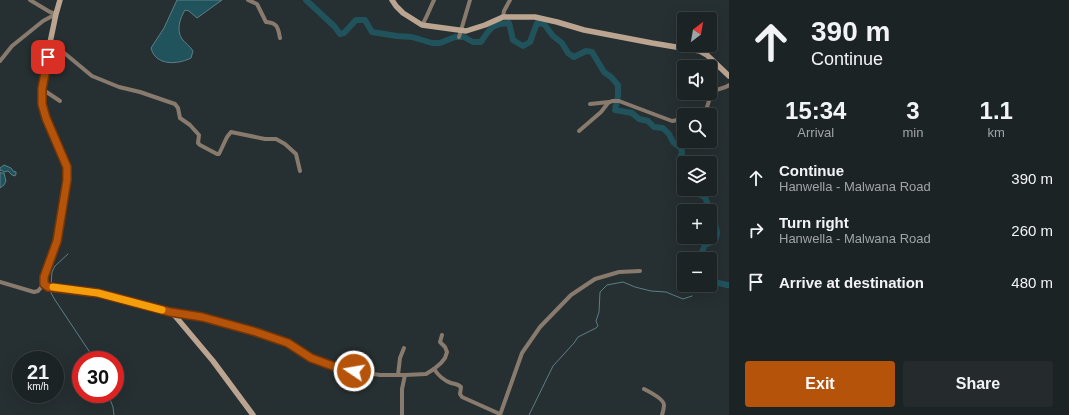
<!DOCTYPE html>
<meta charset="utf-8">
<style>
body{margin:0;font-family:Helvetica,sans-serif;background:#252b2d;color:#f1f3f6;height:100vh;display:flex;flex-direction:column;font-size:15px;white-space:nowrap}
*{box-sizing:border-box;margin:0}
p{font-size:13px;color:#a0a4a7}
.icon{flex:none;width:22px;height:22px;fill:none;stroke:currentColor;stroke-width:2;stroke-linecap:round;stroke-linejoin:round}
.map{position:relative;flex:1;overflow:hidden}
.drawer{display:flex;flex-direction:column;background:#1c2325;width:340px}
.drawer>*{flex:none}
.hud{background:#1c2325;color:#f1f3f6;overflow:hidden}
.needle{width:26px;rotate:31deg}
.buttons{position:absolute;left:677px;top:12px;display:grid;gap:8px}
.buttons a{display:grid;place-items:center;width:40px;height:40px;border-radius:4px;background:#1c2325;box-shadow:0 4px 16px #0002,0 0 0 1px #3a4042;font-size:20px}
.speed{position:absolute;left:12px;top:351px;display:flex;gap:8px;font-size:20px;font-weight:700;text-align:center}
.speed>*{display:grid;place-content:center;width:52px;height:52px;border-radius:50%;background:#1c2325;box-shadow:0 4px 16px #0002,0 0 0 1px #3a4042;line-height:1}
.speed small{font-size:10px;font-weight:400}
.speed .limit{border:6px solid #d22;background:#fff;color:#111}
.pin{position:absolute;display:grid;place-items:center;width:34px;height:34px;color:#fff;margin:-17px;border-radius:8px;box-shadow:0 2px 6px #0006}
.me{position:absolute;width:44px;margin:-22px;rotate:282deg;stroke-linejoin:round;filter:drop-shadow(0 0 3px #0008)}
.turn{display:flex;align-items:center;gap:14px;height:84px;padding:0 16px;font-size:18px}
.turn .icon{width:52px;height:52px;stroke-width:2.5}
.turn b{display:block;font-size:28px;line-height:34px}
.eta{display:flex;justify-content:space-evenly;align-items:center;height:68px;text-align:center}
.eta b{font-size:24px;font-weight:800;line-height:28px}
.primary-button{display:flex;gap:8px;margin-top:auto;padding:8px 16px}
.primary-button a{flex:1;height:46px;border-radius:4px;background:#b45309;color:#fff;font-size:16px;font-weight:800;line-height:46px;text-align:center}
.primary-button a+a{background:#252b2d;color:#f1f3f6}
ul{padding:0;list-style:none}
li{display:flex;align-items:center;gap:12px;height:52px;padding:0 16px}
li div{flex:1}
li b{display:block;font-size:15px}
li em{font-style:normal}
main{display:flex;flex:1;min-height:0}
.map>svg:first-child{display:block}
.water{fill:#20535c;stroke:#5b8087}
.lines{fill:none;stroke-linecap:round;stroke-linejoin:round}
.stream{stroke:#5b8087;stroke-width:1}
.river{stroke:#20535c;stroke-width:6}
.street{stroke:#887a6d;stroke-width:4}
.secondary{stroke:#bba591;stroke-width:5.5}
.route-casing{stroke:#753606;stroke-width:10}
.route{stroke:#b45309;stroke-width:7}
.slow{stroke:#f59e0b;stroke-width:7}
</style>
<main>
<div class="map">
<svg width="729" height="415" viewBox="0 0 729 415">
<rect width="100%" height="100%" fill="#262f31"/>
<g class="water">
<path d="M177,0H222L197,18L189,11L185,10C180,18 176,30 182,39C185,43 190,46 193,51L191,58C181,63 164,66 155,56C153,54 152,51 151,48L164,28Z"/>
<path d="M4,165L11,168L13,171L16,172V174L15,176L12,175L8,171L4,172L1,170L0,171V168Z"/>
<path d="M0,172L1,173H4L6,181L4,185L0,188Z"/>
</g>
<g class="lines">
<g class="stream">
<path d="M51,285L52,272L55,266L68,254"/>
<path d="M50,290V291L55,300L95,360"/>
<path d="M108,394L113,407L114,415"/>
<path d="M529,415L553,366L574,343L578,337L596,328L598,326L596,321L599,312L600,292L607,285L623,282L635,287L651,291L666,292L683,299L692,296"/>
</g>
<g class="river">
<path d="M306,0L334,26L340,34L344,33L356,20H365L372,32L397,36L412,37L432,43H440L455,37H464L473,42H481C490,28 492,24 509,23L513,40L523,46L530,42L537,23L544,24L553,36L562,43L568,53L574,57L586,51L592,52L604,72L611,77L618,85V96L615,110L632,113L639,119L648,121L654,127L663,128L669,134L673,142L681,148L682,153L679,160L681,164L684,167"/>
<path d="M693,189L696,193L705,197L710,211"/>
<path d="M699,259L705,245C725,239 715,226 710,212"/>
<path d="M710,281L727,285H729"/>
</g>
<g class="street">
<path d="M30,0L50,12L56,14"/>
<path d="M248,0L257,4L266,22C278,23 278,28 280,38"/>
<path d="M503,17L504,11L510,0"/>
<path d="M422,25C427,17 430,8 434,0"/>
<path d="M459,37L470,0"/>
<path d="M51,42L92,76L119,87L140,92L175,104L178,108L180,118L190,125L199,135L198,143L200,145L217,154H219L227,137L231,132L265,139H276L285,144L296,154L300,171"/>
<path d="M0,61L12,46L43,21L56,14"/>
<path d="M42,89L60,101"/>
<path d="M590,104L609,102"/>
<path d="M699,115L705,114C708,105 709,95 717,90C721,88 725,88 729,85"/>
<path d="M579,131L601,112L608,103L612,101H619L672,121L684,119"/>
<path d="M0,282L34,292L38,291L44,284"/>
<path d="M170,312L202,317L256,332L288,343L311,358L341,369L380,375H405L426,374L434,369L441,363L445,358L447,352L445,347L440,342L442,335"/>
<path d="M434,369C438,375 445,381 451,383C455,384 458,384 461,387L460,394L462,397L500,414"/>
<path d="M398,375L400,358L404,348"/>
<path d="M644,389C650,392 664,399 664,405C664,408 663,412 662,415"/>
<path d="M402,415V389L405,375"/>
<path d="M500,415L522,353L540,327L571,295L595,279L619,272L640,271"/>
</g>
<g class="secondary">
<path d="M60,0L56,14L47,57L42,89V104L46,118L67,167V180L57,241L44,277V284L48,287L98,293L170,312L176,317L213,361L253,415"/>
<path d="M392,0L396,6L403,13L422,25L466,31L485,25L503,17H535L557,22L584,30L652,43L700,51L707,55L729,76"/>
</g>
</g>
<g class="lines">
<g class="route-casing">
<path id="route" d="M48,57L42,89V104L46,118L67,167V180L57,241L44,277V284L48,287L98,293L170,312L202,317L256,332L288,343L311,358L341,369L354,371"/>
</g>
<use href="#route" class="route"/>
<path class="slow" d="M53,287L98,293L162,310"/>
</g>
</svg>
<div class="buttons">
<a><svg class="needle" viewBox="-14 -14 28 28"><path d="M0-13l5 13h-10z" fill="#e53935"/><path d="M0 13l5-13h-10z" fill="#a0a4a7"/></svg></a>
<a><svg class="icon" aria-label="sound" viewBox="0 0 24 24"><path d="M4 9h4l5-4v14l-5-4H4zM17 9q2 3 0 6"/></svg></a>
<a><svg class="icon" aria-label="search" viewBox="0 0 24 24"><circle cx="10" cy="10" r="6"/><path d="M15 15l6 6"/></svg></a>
<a><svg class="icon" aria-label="layers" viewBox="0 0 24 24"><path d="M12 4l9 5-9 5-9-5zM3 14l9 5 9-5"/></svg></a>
<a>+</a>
<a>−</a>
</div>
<div class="speed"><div>21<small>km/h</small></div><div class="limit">30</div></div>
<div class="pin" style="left:48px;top:57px;background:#d93025"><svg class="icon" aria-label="arrive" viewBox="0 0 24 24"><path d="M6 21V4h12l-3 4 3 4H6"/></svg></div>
<svg class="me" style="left:354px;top:371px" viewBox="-20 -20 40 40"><circle r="17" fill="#b45309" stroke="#fff" stroke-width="3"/><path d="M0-11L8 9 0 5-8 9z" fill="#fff"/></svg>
</div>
<section class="drawer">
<div class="hud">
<div class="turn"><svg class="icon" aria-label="ahead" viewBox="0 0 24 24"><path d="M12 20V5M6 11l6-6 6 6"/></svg><div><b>390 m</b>Continue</div></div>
</div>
<div class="eta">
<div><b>15:34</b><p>Arrival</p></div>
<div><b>3</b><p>min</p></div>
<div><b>1.1</b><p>km</p></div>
</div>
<ul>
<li><svg class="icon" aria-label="ahead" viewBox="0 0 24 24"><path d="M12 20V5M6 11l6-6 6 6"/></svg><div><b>Continue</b><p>Hanwella - Malwana Road</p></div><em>390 m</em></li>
<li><svg class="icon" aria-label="right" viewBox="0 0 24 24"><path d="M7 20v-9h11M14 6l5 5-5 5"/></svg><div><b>Turn right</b><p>Hanwella - Malwana Road</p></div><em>260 m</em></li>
<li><svg class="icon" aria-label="arrive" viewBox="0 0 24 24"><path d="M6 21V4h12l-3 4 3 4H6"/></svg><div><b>Arrive at destination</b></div><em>480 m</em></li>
</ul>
<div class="primary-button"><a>Exit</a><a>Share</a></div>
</section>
</main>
